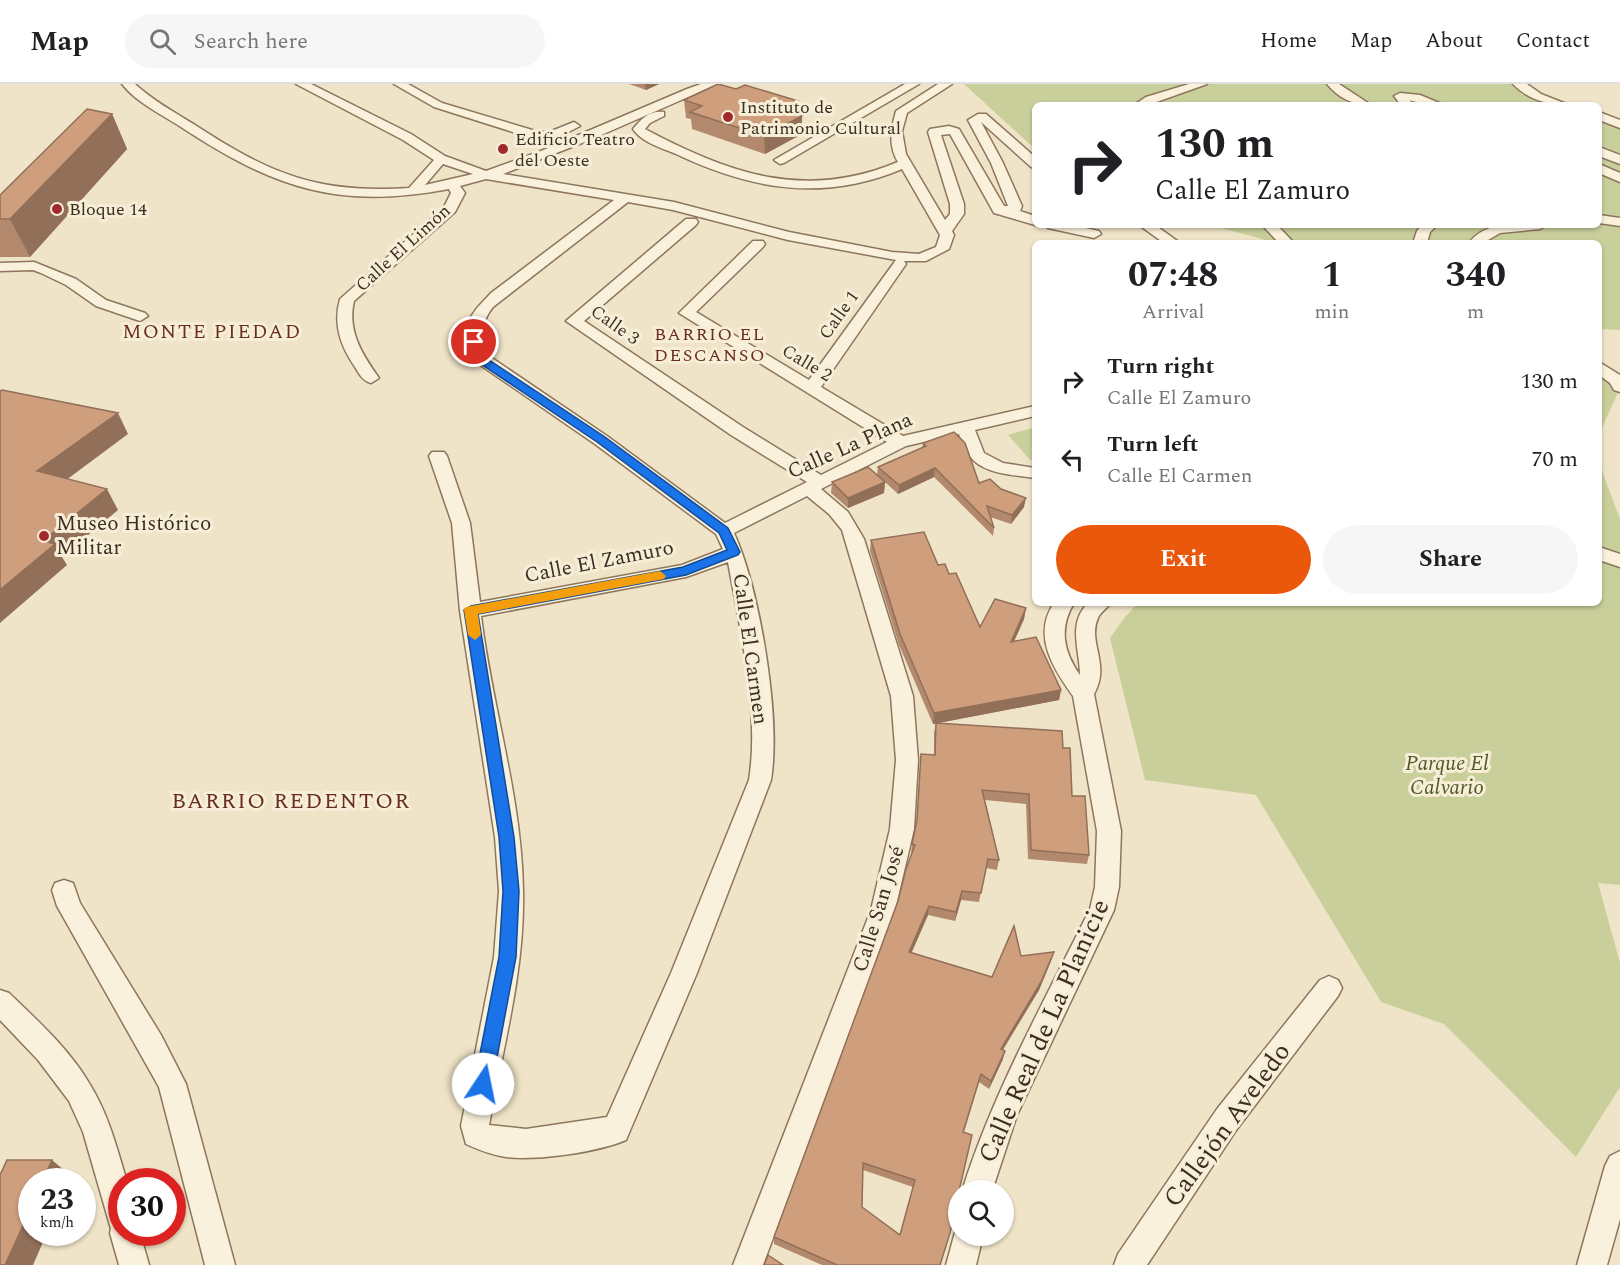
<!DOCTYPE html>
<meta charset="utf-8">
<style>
body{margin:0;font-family:Spectral,serif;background:#f6f6f6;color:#202124;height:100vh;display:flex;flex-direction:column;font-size:22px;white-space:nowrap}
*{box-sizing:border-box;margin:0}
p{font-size:20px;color:#757577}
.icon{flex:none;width:33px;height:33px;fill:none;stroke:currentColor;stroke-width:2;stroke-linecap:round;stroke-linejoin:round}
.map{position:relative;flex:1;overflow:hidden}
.details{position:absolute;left:1032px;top:156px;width:570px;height:366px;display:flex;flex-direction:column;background:#fff;border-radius:9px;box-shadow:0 2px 4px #0004}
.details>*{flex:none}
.guide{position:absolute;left:1032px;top:18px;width:570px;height:126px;border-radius:9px;box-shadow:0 2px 4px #0004;background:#fff;color:#202124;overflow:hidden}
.controls{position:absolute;left:948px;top:1096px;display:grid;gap:12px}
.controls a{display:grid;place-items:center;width:66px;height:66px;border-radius:50%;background:#fff;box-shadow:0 2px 4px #0004;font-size:30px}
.speed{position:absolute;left:18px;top:1084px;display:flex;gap:12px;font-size:30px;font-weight:700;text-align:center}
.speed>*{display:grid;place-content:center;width:78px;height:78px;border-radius:50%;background:#fff;box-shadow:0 2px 4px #0004;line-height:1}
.speed small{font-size:15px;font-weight:400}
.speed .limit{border:9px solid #d22;background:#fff;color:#111}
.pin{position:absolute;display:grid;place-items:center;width:51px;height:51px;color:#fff;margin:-26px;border:3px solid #fff;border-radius:50%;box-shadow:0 2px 6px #0007}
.me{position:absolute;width:66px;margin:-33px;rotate:11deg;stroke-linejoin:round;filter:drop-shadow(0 0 4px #0008)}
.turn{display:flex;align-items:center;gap:21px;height:126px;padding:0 24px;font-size:27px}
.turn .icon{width:78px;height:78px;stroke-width:2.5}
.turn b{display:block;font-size:42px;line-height:51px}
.eta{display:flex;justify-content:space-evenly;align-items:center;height:102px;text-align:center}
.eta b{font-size:36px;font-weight:700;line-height:42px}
.primary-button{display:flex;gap:12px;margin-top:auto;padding:12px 24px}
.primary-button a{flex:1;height:69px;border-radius:36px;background:#ea580c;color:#fff;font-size:24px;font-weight:700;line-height:69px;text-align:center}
.primary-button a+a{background:#f6f6f6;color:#202124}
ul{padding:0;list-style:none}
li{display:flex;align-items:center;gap:18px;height:78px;padding:0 24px}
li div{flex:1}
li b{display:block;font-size:22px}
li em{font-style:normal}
header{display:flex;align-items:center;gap:36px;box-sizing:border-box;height:84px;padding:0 30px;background:#fff;border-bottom:2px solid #e0e0e0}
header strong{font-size:28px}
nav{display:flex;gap:33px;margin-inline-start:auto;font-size:21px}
.search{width:420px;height:54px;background:#f6f6f6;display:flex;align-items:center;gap:15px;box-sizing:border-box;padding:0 21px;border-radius:33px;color:#757577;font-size:22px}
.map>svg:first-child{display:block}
.green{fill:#c9cf9b}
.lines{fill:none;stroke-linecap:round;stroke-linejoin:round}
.minor-casing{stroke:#8d765c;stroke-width:3}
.minor{fill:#faf1dc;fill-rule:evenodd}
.wall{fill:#b2896c;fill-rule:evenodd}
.shaded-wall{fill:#916f58}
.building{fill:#cf9f7d;stroke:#916f58;stroke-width:1.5;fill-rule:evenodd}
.route{fill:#1a73e8;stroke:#114b97;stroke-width:1.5}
.slow{fill:#f59e0b}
.poi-dot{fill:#9e2a2b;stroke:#f7eed8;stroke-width:2}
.labels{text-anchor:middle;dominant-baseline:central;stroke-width:6;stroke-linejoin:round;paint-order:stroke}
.far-poi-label{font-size:18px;fill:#3d2e20;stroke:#f7eed8;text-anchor:start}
.far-street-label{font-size:18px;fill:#3d2e20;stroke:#f7eed8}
.far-neighbourhood-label{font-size:18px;letter-spacing:1.5px;fill:#6b2e1e;stroke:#f7eed8}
.far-quarter-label{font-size:20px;letter-spacing:1.5px;fill:#6b2e1e;stroke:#f7eed8}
.street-label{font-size:21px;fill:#3d2e20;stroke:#f7eed8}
.poi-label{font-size:21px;fill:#3d2e20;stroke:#f7eed8;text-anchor:start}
.park-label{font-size:21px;font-style:italic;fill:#4d5a26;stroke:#f7eed8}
.neighbourhood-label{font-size:22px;letter-spacing:1.5px;fill:#6b2e1e;stroke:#f7eed8}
.near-street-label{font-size:26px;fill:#3d2e20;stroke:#f7eed8}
</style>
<header>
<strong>Map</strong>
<div class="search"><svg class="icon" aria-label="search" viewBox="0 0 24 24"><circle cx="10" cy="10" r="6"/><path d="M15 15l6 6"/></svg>Search here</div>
<nav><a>Home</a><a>Map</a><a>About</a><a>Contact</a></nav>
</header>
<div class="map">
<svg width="1620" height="1181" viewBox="0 0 1620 1181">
<rect width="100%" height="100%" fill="#f0e4c8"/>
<g class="green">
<path d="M964,0H1517L1521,10L1556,21H1035V65Z"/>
<path d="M1599,37L1620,45V246L1599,245V159H1277L1210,141H1599Z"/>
<path d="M1599,288L1620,304L1599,350Z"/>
<path d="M1035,343V377L1030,376L1008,351Z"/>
<path d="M1599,379L1620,435V801L1598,799L1620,879V1003L1576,1073L1444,940L1381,918L1256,711L1145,696L1110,554L1125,533L1138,519H1599Z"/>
</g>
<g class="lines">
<g class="minor-casing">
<g id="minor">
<path d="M122,0H135C152,16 174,28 195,41C270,90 318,110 409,104L434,76L403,56L296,0H311L411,50L445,72L486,87L541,67L687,5L701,0H718L592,55L503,90L674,118L789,148L892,168L919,170L936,163L940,151L902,85C823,118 752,106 676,70C662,64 641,58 633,45C641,35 650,26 664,28V32L650,39L645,45C730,90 805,117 898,78C888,61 891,45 896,27L938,0H952L907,29L902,47L906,70L945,136L950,130V120L928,48L930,45L949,42L959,45L1004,122H1008L991,79L968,36L978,30H986L1035,73V84L1031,83L981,38L1003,79L1022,122L1020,127L1035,132V141L994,129L950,50L941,51L964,120V130L952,147L954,151L949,165L926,177H904L906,180L821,303L903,352L1035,322V332L975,346L984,369L1003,379L1035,384V394C999,389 970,390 959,350L906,362L821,405L848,428L864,455L913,612L918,676L914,745L895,826L763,1181H733L871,826L890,745L896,676L891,612L842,446L829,430L807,412L734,449C760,506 781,634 771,696L697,889L626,1056C598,1068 536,1077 506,1073C492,1071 479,1066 466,1060L461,1042L494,873L499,807L495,753L460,527L452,439L429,372L432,368H444L447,372L470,439L480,518L682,481L723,465L716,450L595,360L476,278L470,265L467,248L470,234L477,224L491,209L614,116L486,95L460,102L465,109L455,128L354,217C347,247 362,270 379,294L371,299C363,297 359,290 355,283C340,261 333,240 340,215L444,123L451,109L449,105C337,126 274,104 181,43C161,30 137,19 122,0ZM443,80L473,90L425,101ZM628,118L673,126L788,156L896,176L809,296L696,228L763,163L765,160L763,157H753L679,229L887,358L821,391L743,343L584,237L696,141L698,138L696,135H686L566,237L731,351L807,398L725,439L607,352L489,272C481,254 480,239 493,223ZM728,478C740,545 760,628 749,696L671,889L607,1033L526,1045L489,1041C503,964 525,885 523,807C522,714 492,623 481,532L686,493Z"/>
<path d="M394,0H408L442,19L539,48H549L574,38L580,42L555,55L538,56L434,23Z"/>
<path d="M905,0H919L784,79L780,80L774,76Z"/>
<path d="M1189,0H1207L1148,21H1134L1146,13Z"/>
<path d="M1327,0H1339L1371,21C1352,21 1339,14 1327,0Z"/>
<path d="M1513,0H1527L1541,10L1569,21C1548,21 1528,16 1513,0Z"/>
<path d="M1400,9L1420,11L1444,21H1427L1409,16L1416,21H1401L1394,12Z"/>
<path d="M1599,28L1620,36V44L1599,36Z"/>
<path d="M1599,63L1620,71V80L1599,72Z"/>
<path d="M1599,80L1620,89V98L1599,89Z"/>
<path d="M1599,131L1620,134V142L1599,139Z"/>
<path d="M1046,141H1072L1099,147L1101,150L1094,154L1048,144Z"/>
<path d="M1139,141H1155L1180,159H1164Z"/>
<path d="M1262,141H1277L1294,159H1279Z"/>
<path d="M1422,141H1437L1430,148L1427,159H1413L1417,147Z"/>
<path d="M1547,141L1540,145L1500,149L1483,159H1469C1487,135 1520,141 1547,141Z"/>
<path d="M34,178L76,195L106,216L145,229L148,232L140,237L96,222L66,201L41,189L33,186L0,187V179Z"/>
<path d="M1599,278L1620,291V308L1614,306L1610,299L1599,291Z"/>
<path d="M1599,463L1620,470V483L1599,476Z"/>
<path d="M1054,519H1074C1059,544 1063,567 1080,591C1080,566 1067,540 1088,519H1110C1107,525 1100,528 1098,534C1087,558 1111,580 1094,610L1121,747L1119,803L1114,826L1017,1031L992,1107H962C993,1008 1044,918 1090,825L1095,803L1097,747L1073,612C1053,584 1032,551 1054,519Z"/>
<path d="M64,796L73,799L80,819L161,951L186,1000L235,1181H205L159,1003L57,822L52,806L55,799Z"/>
<path d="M1329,892L1338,896L1342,904L1338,912L1237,1045L1147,1181H1114L1118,1170L1217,1025L1320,896Z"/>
<path d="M0,906L9,909C38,937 69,965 89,999C108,1029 117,1064 127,1098H122V1149H140L149,1181H119L110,1149L111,1145L83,1048L69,1017L38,976L0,936Z"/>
<path d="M1620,1067V1135L1607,1181H1577L1605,1082L1610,1072Z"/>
<path d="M957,1141L958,1152H983L976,1181H946Z"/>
</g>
</g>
<use href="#minor" class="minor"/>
</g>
<g class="wall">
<path d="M629,0H659L646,6Z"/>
<path d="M736,5L798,17V31L802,50L765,70L692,45L691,35L686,34L684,16Z"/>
<path d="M112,30L127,65L30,173H0V111Z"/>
<path d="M923,359L979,399L1001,405L1024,423L1011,440L990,433L994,444L993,452L934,393L898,410L885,398L884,409L848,424L831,409L832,398L877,391L878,383L922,364Z"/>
<path d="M871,456L938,481L949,490L980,543L1026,524L1024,535L1014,557L1061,606L1059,616L933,640L899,561L870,467Z"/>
<path d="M936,639L1063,664L1072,712L1089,771L1087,780L1028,775L1026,720L985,716L999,776L997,786L986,784L979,818L961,816L955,837L928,831L911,869L992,893L1021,872L1051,877L1039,906L1003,966V975L989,1005L979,998L964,1048L940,1181H822L774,1160V1153L898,817L912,770L911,769L912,760L917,739L921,670L934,671V649ZM863,1086L913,1103L900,1151L862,1123Z"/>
</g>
<g class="shaded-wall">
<path d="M645,0H659L646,6Z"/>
<path d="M798,17V34L802,32V50L765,70L764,52L782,26Z"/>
<path d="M112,30L127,65L30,173L10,135Z"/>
<path d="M118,329L128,350L50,408L37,387Z"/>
<path d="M935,384L934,393L898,410L899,401Z"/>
<path d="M885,398L884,409L848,424V414Z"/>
<path d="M107,405L118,426L62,473L67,481L0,539V506L43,457Z"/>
<path d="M1026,414L1024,423L1011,440L1012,431Z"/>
<path d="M1026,524L1024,535L1009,569L1011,558Z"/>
<path d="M1061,606L1059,616L933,640L934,629Z"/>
<path d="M962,807L961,816L955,837L956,828Z"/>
<path d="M929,822L928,831L908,877L909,868Z"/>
<path d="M1054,868L1051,877L1039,906L998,973L1001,965Z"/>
<path d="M1005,967L1003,975L989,1005L991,997Z"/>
<path d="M52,1076L71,1092L69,1098H42Z"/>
<path d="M32,1122V1149H47L33,1181H5Z"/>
</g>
<g class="building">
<path d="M718,0L736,5L745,1L798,17L782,26L802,32L764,52L690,28L702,22L684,16Z"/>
<path d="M87,25L112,30L10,135H0V111Z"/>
<path d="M2,306L118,329L37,387L107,405L43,457L55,460L0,506V307Z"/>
<path d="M954,348L965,359L979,399L990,395L1001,405L1026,414L1012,431L987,422L994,444L935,384L899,401L878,383L926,362L923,359Z"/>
<path d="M868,383L885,398L848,414L832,398Z"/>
<path d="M924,448L938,481L945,480L949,490L956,489L980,543L995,515L1026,524L1011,558L1036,553L1061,606L934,629L900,550L871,456Z"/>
<path d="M936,639L1062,647L1063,664H1070L1072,712H1085L1089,771L1031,766L1029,710L982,706L999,776L988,775L981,809L962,807L956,828L929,822L909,868L992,893L1014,842L1021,872L1054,868L1041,898L1001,965L1005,967L991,997L981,990L963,1048L972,1051L959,1107H958V1111L950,1149L940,1181H837L774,1153L898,817L906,785L915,761L912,760L917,736L921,670L935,671ZM863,1079L915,1096L900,1151L862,1123Z"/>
<path d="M7,1076H52L42,1098H32V1122L5,1181H0V1091Z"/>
<path d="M768,1171L783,1181H764Z"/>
</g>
<path class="route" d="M474,255L479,258L486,274L605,353L728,444L740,468L738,471L686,491L478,530L514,753L519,807L516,873L492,1000L489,1006L483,1009L476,1006L474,1000L499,873L503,807L499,753L464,526L471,522L683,483L727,466L719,449L597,358L478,278L469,258Z"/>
<path class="slow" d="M660,487L666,492L664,495L478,530L481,551L475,556L468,551L464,526L466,523Z"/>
<g class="poi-dot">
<circle cx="728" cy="33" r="6"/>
<circle cx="503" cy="65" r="6"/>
<circle cx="57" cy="125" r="6"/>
<circle cx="44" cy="452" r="6"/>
</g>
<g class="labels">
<g class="far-poi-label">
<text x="740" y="23">Instituto de<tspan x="740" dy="21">Patrimonio Cultural</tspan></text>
<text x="515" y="55">Edificio Teatro<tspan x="515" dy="21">del Oeste</tspan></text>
<text x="69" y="125">Bloque 14</text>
</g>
<g class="far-street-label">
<text transform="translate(403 164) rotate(-42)">Calle El Limón</text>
<text transform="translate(839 231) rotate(-55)">Calle 1</text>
<text transform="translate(615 241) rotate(35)">Calle 3</text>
<text transform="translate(807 279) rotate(31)">Calle 2</text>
</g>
<g class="far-neighbourhood-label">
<text x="710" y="250">BARRIO EL<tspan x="710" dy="21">DESCANSO</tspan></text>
</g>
<g class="far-quarter-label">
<text x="212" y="248">MONTE PIEDAD</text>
</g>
<g class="street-label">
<text transform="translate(850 362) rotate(-24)">Calle La Plana</text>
<text transform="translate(599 478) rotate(-11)">Calle El Zamuro</text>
<text transform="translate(750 565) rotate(82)">Calle El Carmen</text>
<text transform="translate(879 825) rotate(-73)">Calle San José</text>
</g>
<g class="poi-label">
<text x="56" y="440">Museo Histórico<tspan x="56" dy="24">Militar</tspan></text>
</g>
<g class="park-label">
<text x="1447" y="680">Parque El<tspan x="1447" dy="24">Calvario</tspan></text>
</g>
<g class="neighbourhood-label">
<text x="291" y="717">BARRIO REDENTOR</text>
</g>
<g class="near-street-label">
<text transform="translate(1044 947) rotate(-66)">Calle Real de La Planicie</text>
<text transform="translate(1227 1041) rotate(-54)">Callejón Aveledo</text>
</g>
</g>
</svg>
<div class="controls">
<a><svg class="icon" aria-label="search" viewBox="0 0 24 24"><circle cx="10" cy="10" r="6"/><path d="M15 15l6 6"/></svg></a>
</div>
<div class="speed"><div>23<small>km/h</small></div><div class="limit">30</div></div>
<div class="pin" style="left:474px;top:258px;background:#d93025"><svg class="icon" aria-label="arrive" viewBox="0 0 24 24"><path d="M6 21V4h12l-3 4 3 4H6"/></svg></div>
<svg class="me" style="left:483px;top:1000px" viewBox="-20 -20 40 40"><circle r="19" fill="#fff"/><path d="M0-13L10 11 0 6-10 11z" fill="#1a73e8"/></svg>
<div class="guide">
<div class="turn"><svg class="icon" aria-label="right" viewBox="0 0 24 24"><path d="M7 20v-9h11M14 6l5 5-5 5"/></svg><div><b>130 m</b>Calle El Zamuro</div></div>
</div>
<section class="details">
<div class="eta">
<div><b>07:48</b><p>Arrival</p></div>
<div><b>1</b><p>min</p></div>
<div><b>340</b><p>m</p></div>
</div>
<ul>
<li><svg class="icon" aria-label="right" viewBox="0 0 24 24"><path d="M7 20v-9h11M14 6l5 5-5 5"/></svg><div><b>Turn right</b><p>Calle El Zamuro</p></div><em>130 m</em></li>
<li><svg class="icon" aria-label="left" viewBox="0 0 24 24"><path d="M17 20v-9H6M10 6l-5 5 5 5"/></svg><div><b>Turn left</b><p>Calle El Carmen</p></div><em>70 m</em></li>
</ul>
<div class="primary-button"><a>Exit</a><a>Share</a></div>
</section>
</div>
